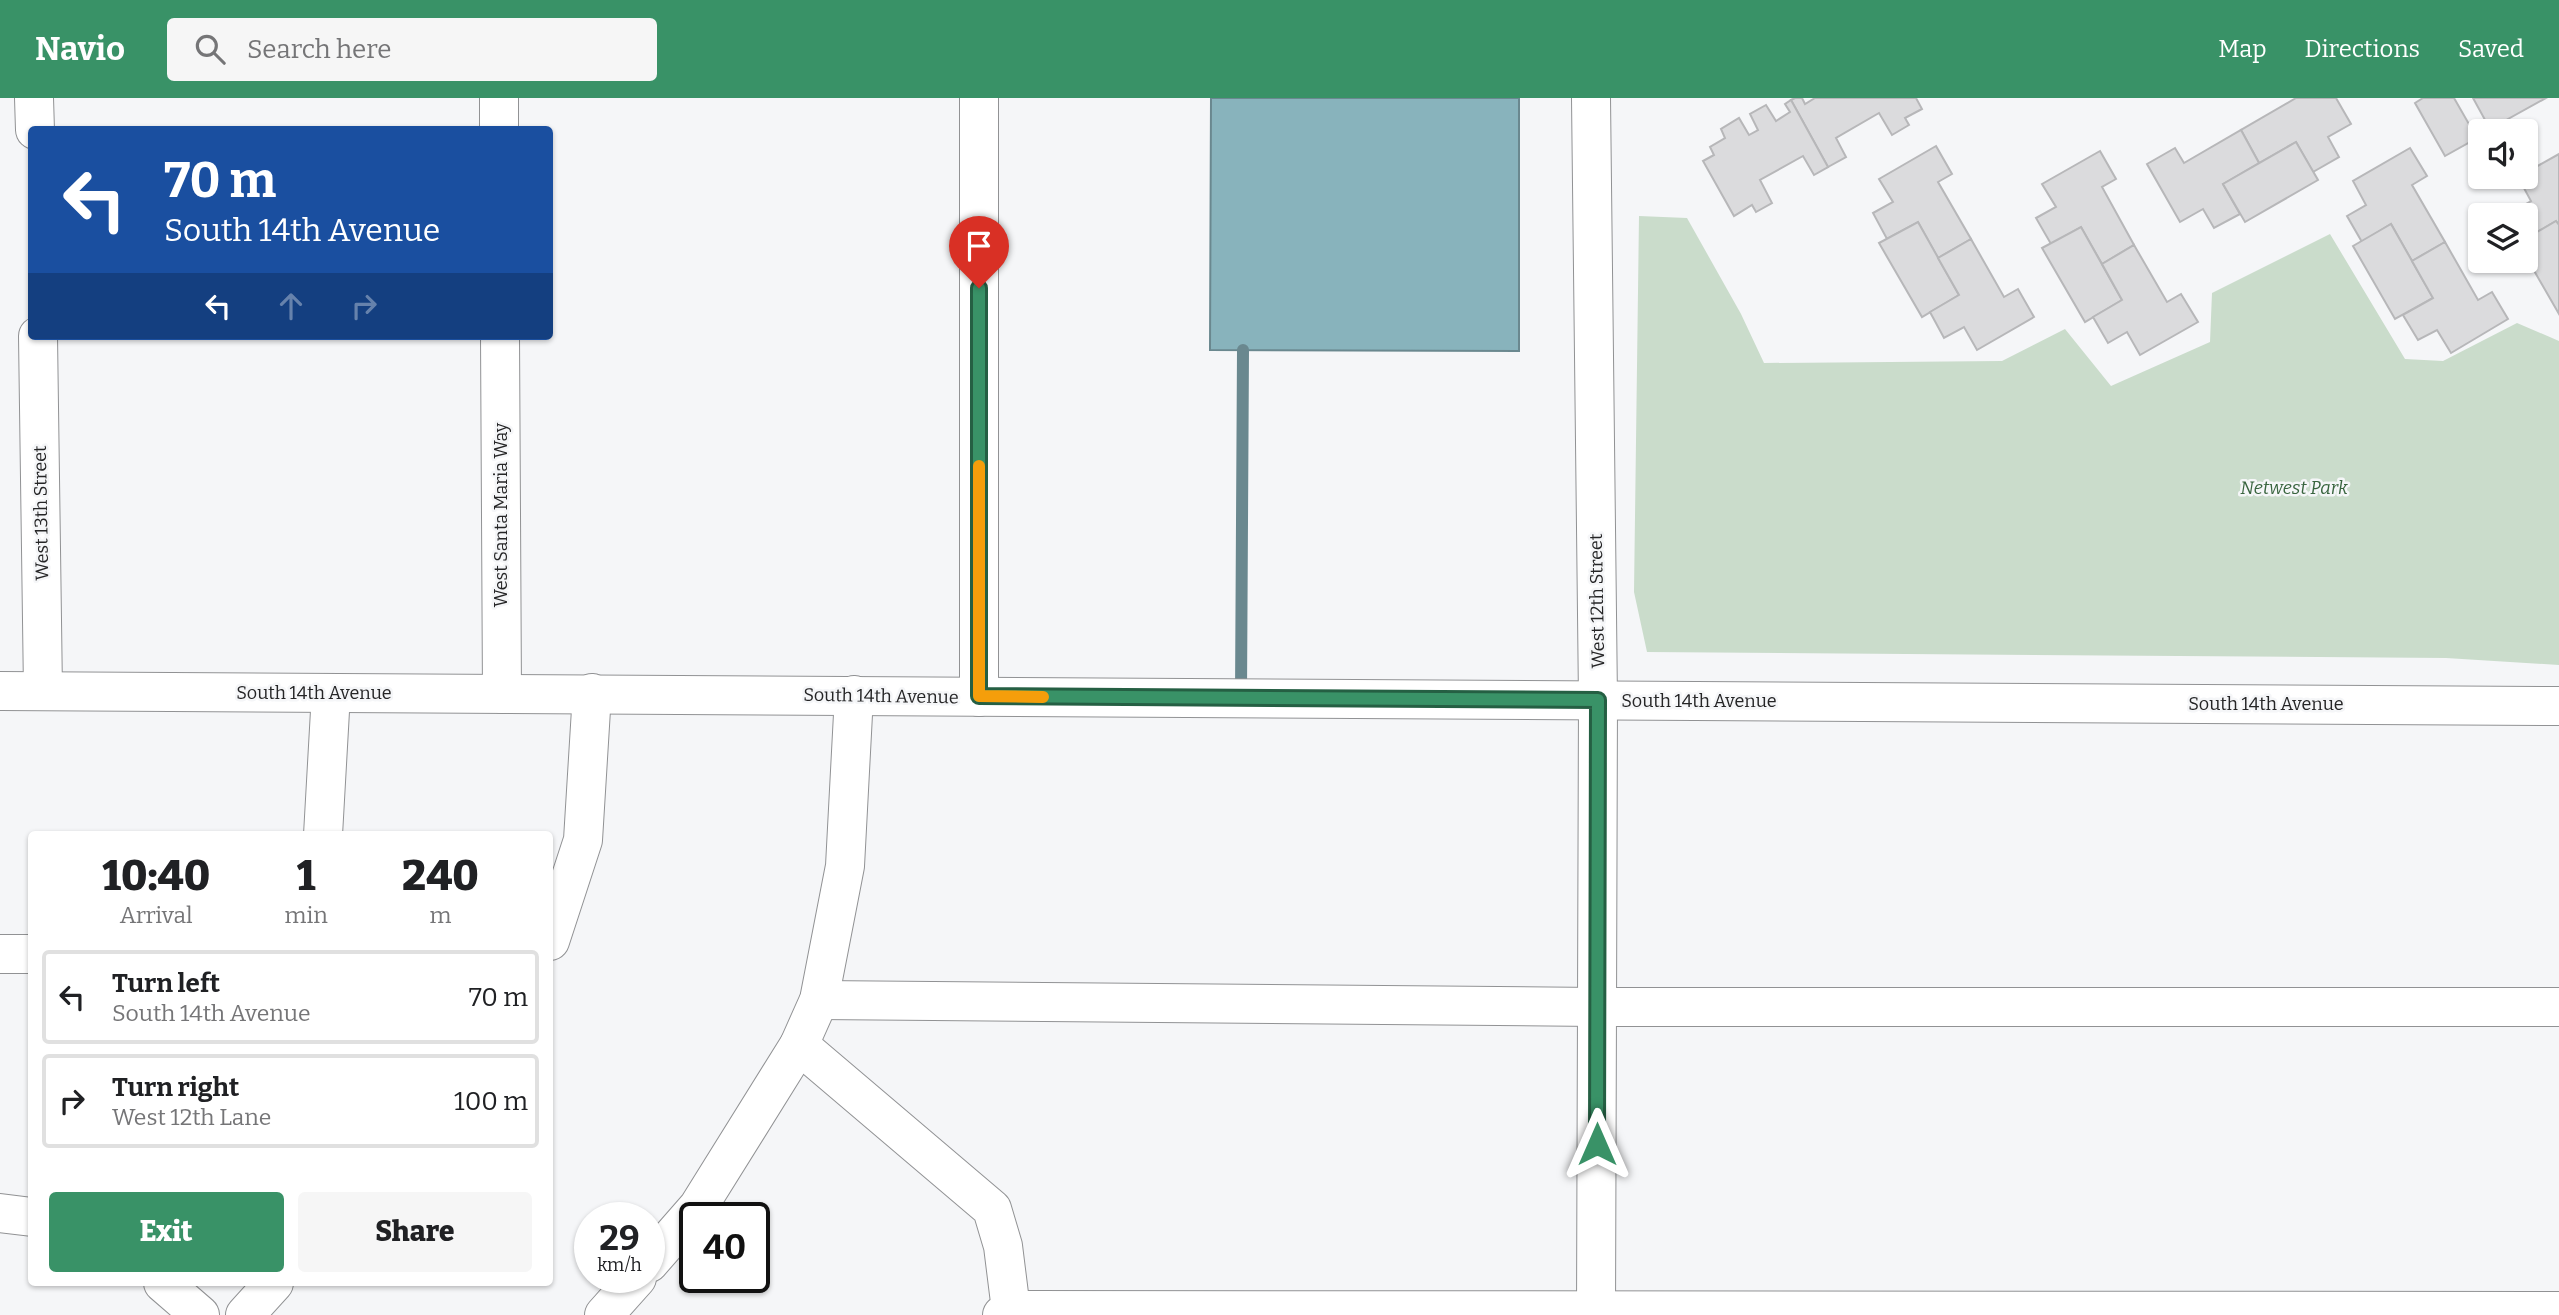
<!DOCTYPE html>
<style>
body{margin:0;font-family:Bitter,serif;background:#f6f6f6;color:#202124;height:100vh;display:flex;flex-direction:column;font-size:26px;white-space:nowrap}
*{box-sizing:border-box;margin:0}
p{font-size:23px;color:#757577}
.icon{flex:none;width:38px;height:38px;fill:none;stroke:currentColor;stroke-width:2;stroke-linecap:round;stroke-linejoin:round}
.map{position:relative;flex:1;overflow:hidden}
.drawer{position:absolute;left:28px;top:733px;width:525px;height:455px;display:flex;flex-direction:column;background:#fff;border-radius:7px;box-shadow:0 2px 5px #0004}
.drawer>*{flex:none}
.hud{position:absolute;left:28px;top:28px;width:525px;height:214px;border-radius:7px;box-shadow:0 2px 5px #0004;background:#1a4fa0;color:#fff;overflow:hidden}
.buttons{position:absolute;left:2468px;top:21px;display:grid;gap:14px}
.buttons a{display:grid;place-items:center;width:70px;height:70px;border-radius:7px;background:#fff;box-shadow:0 2px 5px #0004;font-size:35px}
.speed{position:absolute;left:574px;top:1104px;display:flex;gap:14px;font-size:35px;font-weight:700;text-align:center}
.speed>*{display:grid;place-content:center;width:91px;height:91px;border-radius:50%;background:#fff;box-shadow:0 2px 5px #0004;line-height:1}
.speed small{font-size:18px;font-weight:400}
.speed .limit{border:4px solid #111;border-radius:10px;background:#fff;color:#111}
.pin{position:absolute;display:grid;place-items:center;width:60px;height:60px;color:#fff;margin:-72px -30px;border-radius:50% 50% 50% 0;rotate:-45deg;box-shadow:0 0 7px #0007}
.pin .icon{rotate:45deg}
.me{position:absolute;width:77px;margin:-38px;rotate:0deg;stroke-linejoin:round;filter:drop-shadow(0 0 5px #0008)}
.turn{display:flex;align-items:center;gap:24px;height:147px;padding:0 21px;font-size:32px}
.turn .icon{width:91px;height:91px;stroke-width:2.5}
.turn b{display:block;font-size:49px;line-height:60px}
.lanes{display:flex;align-items:center;height:66px;padding:0 21px;background:#0003;justify-content:center;gap:35px;direction:ltr}
.lanes .off{opacity:.35}
.eta{display:flex;justify-content:space-evenly;align-items:center;height:119px;text-align:center}
.eta b{font-size:42px;font-weight:800;line-height:49px}
.button{display:flex;gap:14px;margin-top:auto;padding:14px 21px}
.button a{flex:1;height:80px;border-radius:7px;background:#399267;color:#fff;font-size:28px;font-weight:800;line-height:80px;text-align:center}
.button a+a{background:#f6f6f6;color:#202124}
ul{padding:0;list-style:none}
li{display:flex;align-items:center;gap:21px;height:94px;margin:0 14px 10px;padding:0 7px;border:4px solid #e0e0e0;border-radius:7px}
li div{flex:1}
li b{display:block;font-size:26px}
li em{font-style:normal}
header{display:flex;align-items:center;gap:42px;box-sizing:border-box;height:98px;padding:0 35px;background:#399267;color:#fff}
header strong{font-size:33px}
nav{display:flex;gap:38px;margin-inline-start:auto;font-size:24px}
.search{width:490px;height:63px;background:#f6f6f6;display:flex;align-items:center;gap:18px;box-sizing:border-box;padding:0 24px;border-radius:7px;color:#757577;font-size:26px}
.map>svg:first-child{display:block}
.green{fill:#cadccb}
.water{fill:#88b3bc;stroke:#6a888f;stroke-width:2}
.lines{fill:none;stroke-linecap:round;stroke-linejoin:round}
.stream{stroke:#6a888f;stroke-width:12}
.building{fill:#dbdbdd;stroke:#b7b7b9;stroke-width:2}
.minor-casing{stroke:#919294;stroke-width:40}
.minor{stroke:#fff;stroke-width:38}
.route-casing{stroke:#255f43;stroke-width:18}
.route{stroke:#399267;stroke-width:12}
.slow{stroke:#f59e0b;stroke-width:12}
.labels{text-anchor:middle;dominant-baseline:central;stroke-width:5;stroke-linejoin:round;paint-order:stroke}
.park-label{font-size:18px;font-style:italic;fill:#38643e;stroke:#f5f6f8}
.street-label{font-size:18px;fill:#252526;stroke:#f5f6f8}
</style>
<header>
<strong>Navio</strong>
<div class="search"><svg class="icon" aria-label="search" viewBox="0 0 24 24"><circle cx="10" cy="10" r="6"/><path d="M15 15l6 6"/></svg>Search here</div>
<nav><a>Map</a><a>Directions</a><a>Saved</a></nav>
</header>
<div class="map">
<svg width="2559" height="1217" viewBox="0 0 2559 1217">
<rect width="100%" height="100%" fill="#f5f6f8"/>
<path class="green" d="M1639,118L1687,120L1741,216L1764,265L2002,263L2065,231L2111,288L2210,244L2212,195L2330,136L2405,261L2443,263L2517,225L2559,243V567L2446,560L1647,554L1634,494Z"/>
<path class="water" d="M1211,0H1519V253L1210,252Z"/>
<g class="lines">
<path class="stream" d="M1241,596L1243,252"/>
</g>
<g class="building">
<path d="M1795,0H1802L1805,6L1815,0H1916L1922,11L1905,20L1909,27L1892,37L1879,15L1836,40L1846,59L1828,69L1791,2Z"/>
<path d="M2296,0H2336L2351,26L2328,39L2339,59L2313,74L2296,44L2259,65L2241,32Z"/>
<path d="M2423,0H2454L2477,40L2445,58L2415,5Z"/>
<path d="M2473,0H2546L2490,31Z"/>
<path d="M1791,2L1828,69L1814,77L1803,58L1760,82L1772,105L1756,114L1752,107L1734,118L1703,63L1714,57L1710,49L1725,40L1721,31L1739,20L1749,37L1758,32L1750,16L1766,7L1776,23L1790,14L1785,6Z"/>
<path d="M2241,32L2259,65L2223,86L2240,116L2214,130L2203,111L2180,124L2147,66L2175,50L2184,65Z"/>
<path d="M2296,44L2318,82L2245,124L2223,86Z"/>
<path d="M1936,48L1952,76L1938,84L1971,141L1938,160L1918,124L1887,141L1873,115L1893,104L1879,81Z"/>
<path d="M2410,50L2427,78L2412,87L2445,144L2412,163L2391,126L2362,144L2347,118L2366,107L2353,83Z"/>
<path d="M2100,53L2116,81L2102,89L2134,147L2102,166L2081,129L2051,146L2036,120L2056,109L2042,86Z"/>
<path d="M2559,56V127L2556,123L2527,140L2525,117H2514L2512,114L2531,103L2518,79H2525V75Z"/>
<path d="M2556,123L2559,127V216L2525,157V141Z"/>
<path d="M1918,124L1959,197L1922,219L1879,145Z"/>
<path d="M2391,126L2433,200L2395,221L2353,148Z"/>
<path d="M2081,129L2122,202L2085,224L2042,150Z"/>
<path d="M1971,141L2004,199L2018,191L2034,219L1977,252L1964,229L1944,240L1930,214L1959,197L1938,160Z"/>
<path d="M2445,144L2478,202L2492,194L2508,221L2451,255L2437,232L2418,242L2403,217L2433,200L2412,163Z"/>
<path d="M2134,147L2167,204L2181,196L2198,224L2140,257L2127,234L2108,245L2093,219L2122,202L2102,166Z"/>
</g>
<g class="lines">
<g class="minor-casing">
<g id="minor">
<path d="M34,0L35,32"/>
<path d="M499,0V32"/>
<path d="M979,0V599"/>
<path d="M1591,0L1598,602L1596,1217"/>
<path d="M38,238L43,593"/>
<path d="M500,238L502,596"/>
<path d="M0,593L2559,608"/>
<path d="M323,737L331,595"/>
<path d="M550,843L583,742L592,595"/>
<path d="M0,856H32"/>
<path d="M819,902L1597,909H2559"/>
<path d="M799,947L992,1111L1003,1148L1011,1212"/>
<path d="M0,1115L32,1119"/>
<path d="M649,1165L698,1109L799,947L819,902L845,768L854,597"/>
<path d="M163,1185L200,1217"/>
<path d="M245,1217L274,1185"/>
<path d="M604,1217L637,1180"/>
<path d="M1002,1217L1011,1212L2559,1213"/>
</g>
</g>
<use href="#minor" class="minor"/>
</g>
<g class="lines">
<g class="route-casing">
<path id="route" d="M979,190V598L1598,602L1597,1046"/>
</g>
<use href="#route" class="route"/>
<path class="slow" d="M979,368V598L1043,599"/>
</g>
<g class="labels">
<g class="park-label">
<text x="2294" y="390">Netwest Park</text>
</g>
<g class="street-label">
<text transform="translate(41 415) rotate(-91)">West 13th Street</text>
<text transform="translate(501 417) rotate(-90)">West Santa Maria Way</text>
<text transform="translate(1597 503) rotate(-91)">West 12th Street</text>
<text x="314" y="595">South 14th Avenue</text>
<text transform="translate(881 598) rotate(1)">South 14th Avenue</text>
<text x="1699" y="603">South 14th Avenue</text>
<text x="2266" y="606">South 14th Avenue</text>
</g>
</g>
</svg>
<div class="buttons">
<a><svg class="icon" aria-label="sound" viewBox="0 0 24 24"><path d="M4 9h4l5-4v14l-5-4H4zM17 9q2 3 0 6"/></svg></a>
<a><svg class="icon" aria-label="layers" viewBox="0 0 24 24"><path d="M12 4l9 5-9 5-9-5zM3 14l9 5 9-5"/></svg></a>
</div>
<div class="speed"><div>29<small>km/h</small></div><div class="limit">40</div></div>
<div class="pin" style="left:979px;top:190px;background:#d93025"><svg class="icon" aria-label="arrive" viewBox="0 0 24 24"><path d="M6 21V4h12l-3 4 3 4H6"/></svg></div>
<svg class="me" style="left:1597px;top:1046px" viewBox="-20 -20 40 40"><path d="M0-17L14 15 0 8-14 15z" fill="#399267" stroke="#fff" stroke-width="4"/></svg>
<div class="hud">
<div class="turn"><svg class="icon" aria-label="left" viewBox="0 0 24 24"><path d="M17 20v-9H6M10 6l-5 5 5 5"/></svg><div><b>70 m</b>South 14th Avenue</div></div>
<div class="lanes"><svg class="icon" aria-label="left" viewBox="0 0 24 24"><path d="M17 20v-9H6M10 6l-5 5 5 5"/></svg><svg class="icon off" aria-label="ahead" viewBox="0 0 24 24"><path d="M12 20V5M6 11l6-6 6 6"/></svg><svg class="icon off" aria-label="right" viewBox="0 0 24 24"><path d="M7 20v-9h11M14 6l5 5-5 5"/></svg></div>
</div>
<section class="drawer">
<div class="eta">
<div><b>10:40</b><p>Arrival</p></div>
<div><b>1</b><p>min</p></div>
<div><b>240</b><p>m</p></div>
</div>
<ul>
<li><svg class="icon" aria-label="left" viewBox="0 0 24 24"><path d="M17 20v-9H6M10 6l-5 5 5 5"/></svg><div><b>Turn left</b><p>South 14th Avenue</p></div><em>70 m</em></li>
<li><svg class="icon" aria-label="right" viewBox="0 0 24 24"><path d="M7 20v-9h11M14 6l5 5-5 5"/></svg><div><b>Turn right</b><p>West 12th Lane</p></div><em>100 m</em></li>
</ul>
<div class="button"><a>Exit</a><a>Share</a></div>
</section>
</div>
